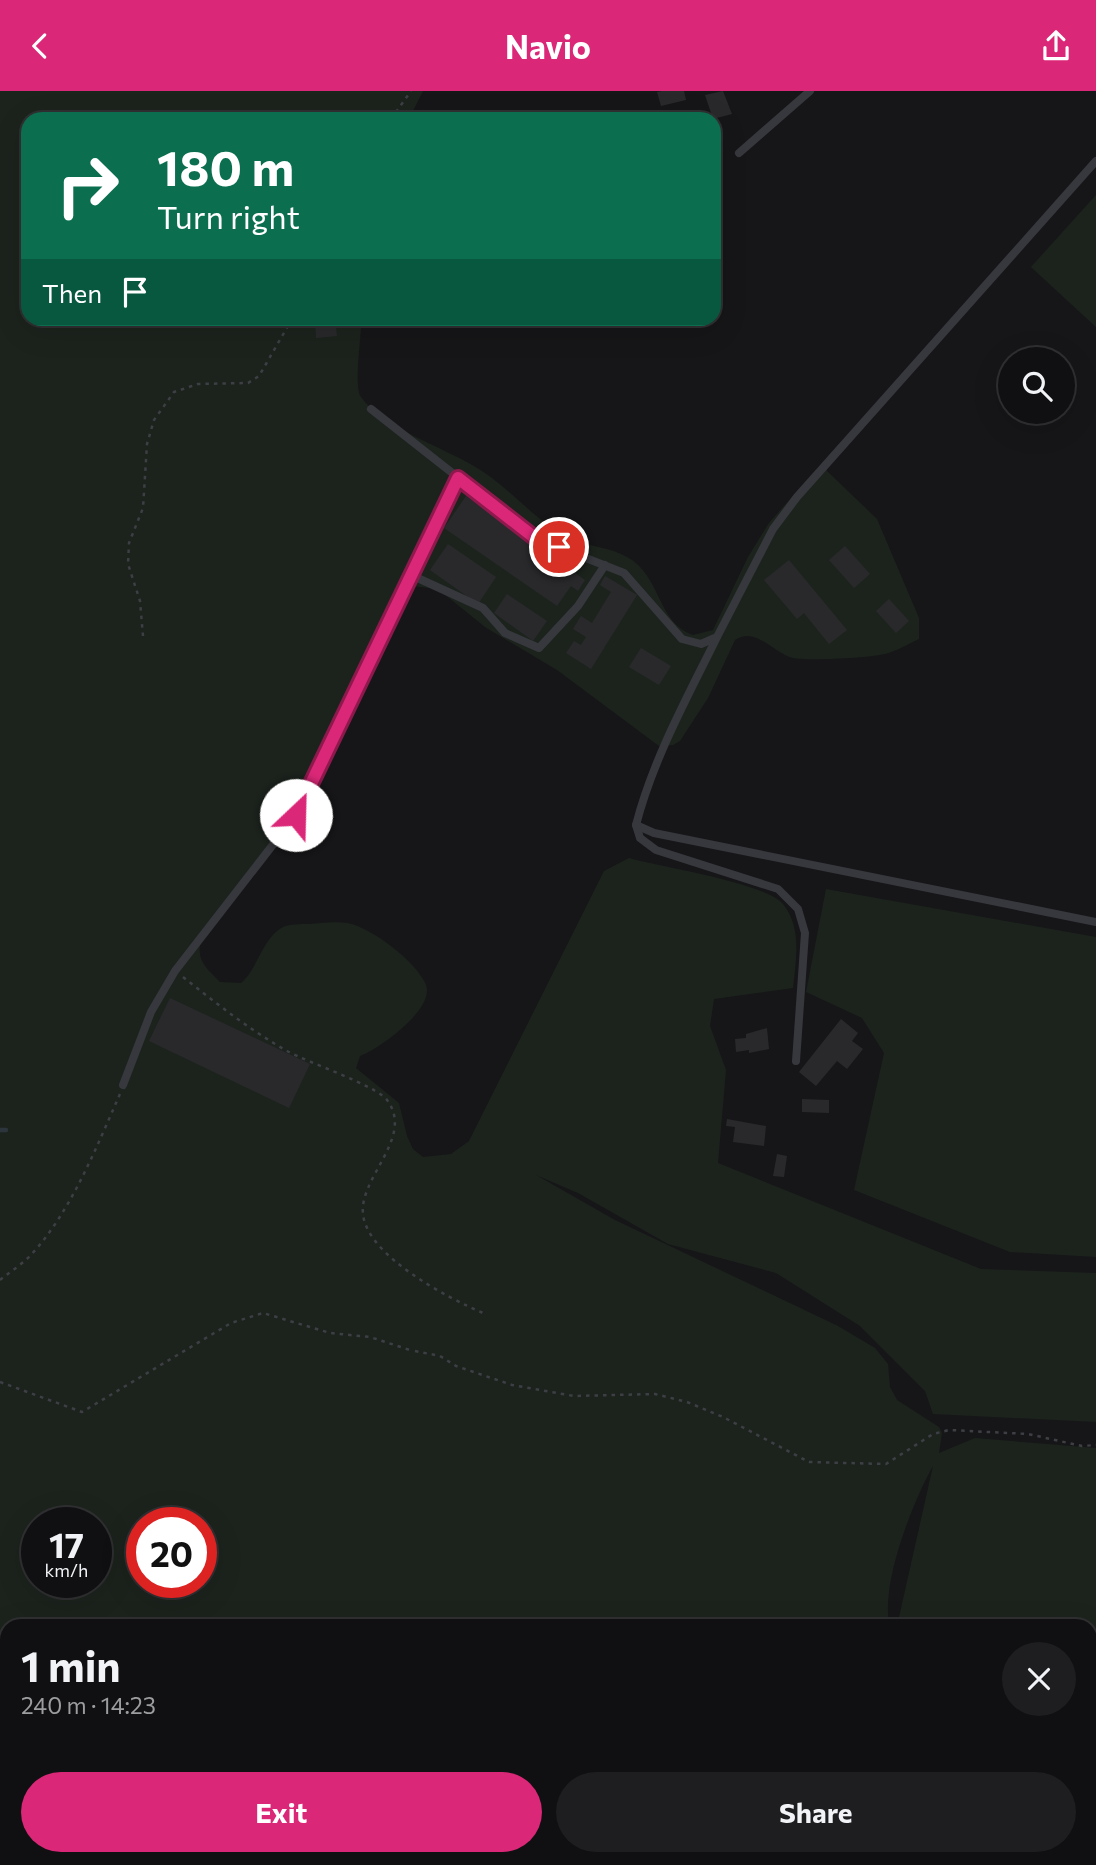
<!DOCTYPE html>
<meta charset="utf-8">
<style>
body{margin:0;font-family:Commissioner,sans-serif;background:#1e1e20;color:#f1f3f6;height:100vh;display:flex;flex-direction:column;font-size:26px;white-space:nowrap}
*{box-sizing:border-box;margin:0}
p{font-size:23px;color:#9c9d9f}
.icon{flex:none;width:38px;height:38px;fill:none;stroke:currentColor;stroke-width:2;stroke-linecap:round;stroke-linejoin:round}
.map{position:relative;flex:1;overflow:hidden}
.details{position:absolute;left:0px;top:1528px;width:1097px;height:247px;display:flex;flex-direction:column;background:#101012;border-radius:21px 21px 0 0;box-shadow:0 7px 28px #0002,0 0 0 2px #303032}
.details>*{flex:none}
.hud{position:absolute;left:21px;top:21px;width:700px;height:214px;border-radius:21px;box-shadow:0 7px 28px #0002,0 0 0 2px #303032;background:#0b6e4f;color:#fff;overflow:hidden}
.controls{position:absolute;left:998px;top:256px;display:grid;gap:14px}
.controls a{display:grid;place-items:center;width:77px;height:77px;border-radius:50%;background:#101012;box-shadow:0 7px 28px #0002,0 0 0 2px #303032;font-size:35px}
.speed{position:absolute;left:21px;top:1416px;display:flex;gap:14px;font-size:35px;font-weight:700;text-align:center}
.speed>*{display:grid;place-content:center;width:91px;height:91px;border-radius:50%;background:#101012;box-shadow:0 7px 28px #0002,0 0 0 2px #303032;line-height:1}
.speed small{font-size:18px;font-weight:400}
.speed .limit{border:10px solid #d22;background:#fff;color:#111}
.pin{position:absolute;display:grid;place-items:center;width:60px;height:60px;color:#fff;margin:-30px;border:4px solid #fff;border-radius:50%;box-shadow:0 2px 7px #0007}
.me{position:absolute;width:77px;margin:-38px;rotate:24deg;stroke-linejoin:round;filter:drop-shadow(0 0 5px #0008)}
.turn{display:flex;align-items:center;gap:24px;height:147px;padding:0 21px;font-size:32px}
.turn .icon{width:91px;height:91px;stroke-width:2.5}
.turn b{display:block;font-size:49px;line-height:60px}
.then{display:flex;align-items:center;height:66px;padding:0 21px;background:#0003;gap:14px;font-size:26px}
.round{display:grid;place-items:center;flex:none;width:74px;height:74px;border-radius:37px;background:#1e1e20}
.overview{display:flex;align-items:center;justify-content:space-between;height:119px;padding:0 21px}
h1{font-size:42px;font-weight:700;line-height:52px}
.button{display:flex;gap:14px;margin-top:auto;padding:14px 21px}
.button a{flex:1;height:80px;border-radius:42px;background:#db2777;color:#fff;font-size:28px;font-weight:700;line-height:80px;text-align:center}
.button a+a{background:#1e1e20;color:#f1f3f6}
header{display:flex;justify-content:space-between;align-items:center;height:91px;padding:0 21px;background:#db2777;color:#fff;font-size:32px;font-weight:700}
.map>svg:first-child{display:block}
.green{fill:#1c231d;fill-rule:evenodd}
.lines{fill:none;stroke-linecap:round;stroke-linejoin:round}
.stream{stroke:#2c353c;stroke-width:4.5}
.building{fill:#29292c}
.path{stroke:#3d3f44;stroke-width:2.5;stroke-dasharray:3.5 5;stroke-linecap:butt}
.service{stroke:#37383d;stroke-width:8}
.route-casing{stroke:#8e194d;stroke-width:18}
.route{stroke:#db2777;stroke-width:12}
</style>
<header><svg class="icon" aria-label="back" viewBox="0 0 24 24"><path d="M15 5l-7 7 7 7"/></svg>Navio<svg class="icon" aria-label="share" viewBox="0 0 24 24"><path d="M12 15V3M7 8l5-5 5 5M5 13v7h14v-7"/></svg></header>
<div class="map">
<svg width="1096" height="1774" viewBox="0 0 1096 1774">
<rect width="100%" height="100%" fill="#161618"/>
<g class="green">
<path d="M0,0H423L409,28H28V228H361C362,245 353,295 361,306C382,336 442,356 474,375C509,395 534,430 571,448C589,456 610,456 627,466C662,485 656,531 693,544L713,539L748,466L769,432L812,383L825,378L877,428L919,527V548C908,553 897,560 885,563C868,567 809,570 793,567C773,562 756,535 735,549L708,607L680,650L673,654L659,655L557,579L485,536L438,498L412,495L320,673L280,741L204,839C195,867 200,871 220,891L241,892C258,878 262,847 283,836C290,833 301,833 309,833C321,832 335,830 347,832C371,836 417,871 426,894C435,918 379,958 360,965L356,977L399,1012L407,1045L413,1058L423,1066L451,1063L469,1050L604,780L629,767C660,776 766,792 783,813C802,836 796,870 793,897L714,908L710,935L726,979L718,1072L981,1178L1096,1182V1331L933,1323L925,1300L860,1235L776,1182L668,1153L578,1102L536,1084L615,1129L838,1235L875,1257L888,1273L890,1296L897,1309L939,1336L942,1342L939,1362L975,1347L1096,1357V1589L1090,1588V1535H897L933,1375C913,1410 879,1496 890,1535H7V1768H947L948,1774H0ZM37,1432H96V1491H37ZM142,1432H201V1491H142Z"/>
<path d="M1096,104V236L1031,176Z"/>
<path d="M826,798L1096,846V1166L1010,1161L854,1099L884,962L862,927L806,901Z"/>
<path d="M1090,1614H1096V1774H980L979,1768H1090Z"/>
</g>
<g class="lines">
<path class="stream" d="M0,1039H6"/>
</g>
<g class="building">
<path d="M662,0H684L686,9L661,15L657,1Z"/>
<path d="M723,0L732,23L713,28L705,4Z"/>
<path d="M315,228H335L337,245L316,247Z"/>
<path d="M466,405L585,489L578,500L571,495L557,515L444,437Z"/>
<path d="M448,453L496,486L478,513L430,479Z"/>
<path d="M845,455L870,483L854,497L829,469Z"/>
<path d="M789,469L847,539L829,553L804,522L797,528L764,489Z"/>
<path d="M605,485L637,504L591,578L566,562L574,550L581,554L586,546L573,538L581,525L592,532L611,501L600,494Z"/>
<path d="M507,503L547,530L533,550L494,522Z"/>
<path d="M889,508L909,530L896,542L876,520Z"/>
<path d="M641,557L671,575L659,594L629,576Z"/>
<path d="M170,907L310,973L289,1017L149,950Z"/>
<path d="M841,928L858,942L852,950L863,958L847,978L837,970L816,995L799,981Z"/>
<path d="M767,937L769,958L749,962V959L736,961L735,948L746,947V943Z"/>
<path d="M802,1008L829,1009V1022L802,1021Z"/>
<path d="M727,1028L766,1035L764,1055L733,1051L735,1036L726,1035Z"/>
<path d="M777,1063L787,1065L784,1086L773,1085Z"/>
</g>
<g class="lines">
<g class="path">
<path d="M391,28L411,0"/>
<path d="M143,545L140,510L128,473L129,452L143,417L147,353L154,329L174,301L198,293L248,292L259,285L292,228"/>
<path d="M183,886C217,913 250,939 287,960C309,972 375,994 387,1009C415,1046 359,1086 363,1123C367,1165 448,1207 483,1222"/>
<path d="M0,1189C10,1181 21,1174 30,1165C71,1121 96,1057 120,1003"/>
<path d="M415,1260L440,1265L456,1275L512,1294L574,1305L655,1303L687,1311L723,1326L809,1371L886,1373L933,1343L949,1339L1028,1343L1082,1355L1096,1354"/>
<path d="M0,1291L82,1321L231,1232L263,1222L330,1242L370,1246L413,1260"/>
</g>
<g class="service">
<path d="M739,62L810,0"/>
<path d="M371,318L535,447L624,482L682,548L701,553L717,546L773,438L797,406L1096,70"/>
<path d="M458,387L411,484L483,517L505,542L539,557L578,515L605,474"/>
<path d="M717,546C687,607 653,668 636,734L654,742L1096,831"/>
<path d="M636,734L640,747L656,759L778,798L798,818L805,842L796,970"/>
<path d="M123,994L151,921L175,880L296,724L411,484"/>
</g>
</g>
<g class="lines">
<g class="route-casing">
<path id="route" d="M296,724L458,387L535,447L559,456"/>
</g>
<use href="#route" class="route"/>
</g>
</svg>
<div class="controls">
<a><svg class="icon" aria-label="search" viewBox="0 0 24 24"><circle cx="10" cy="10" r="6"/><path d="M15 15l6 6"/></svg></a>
</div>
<div class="speed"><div>17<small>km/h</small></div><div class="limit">20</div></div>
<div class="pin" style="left:559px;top:456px;background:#d93025"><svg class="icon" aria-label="arrive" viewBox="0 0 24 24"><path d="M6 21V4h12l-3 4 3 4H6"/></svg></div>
<svg class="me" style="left:296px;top:724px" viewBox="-20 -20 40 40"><circle r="19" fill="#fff"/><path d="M0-13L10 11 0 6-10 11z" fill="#db2777"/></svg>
<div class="hud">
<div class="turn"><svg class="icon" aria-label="right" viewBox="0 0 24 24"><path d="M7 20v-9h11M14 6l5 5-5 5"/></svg><div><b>180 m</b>Turn right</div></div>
<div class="then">Then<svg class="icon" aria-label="arrive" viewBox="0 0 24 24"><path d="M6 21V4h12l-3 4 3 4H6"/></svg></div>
</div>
<section class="details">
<div class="overview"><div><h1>1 min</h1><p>240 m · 14:23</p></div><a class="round"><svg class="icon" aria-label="close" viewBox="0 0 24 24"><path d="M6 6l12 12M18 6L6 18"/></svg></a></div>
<div class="button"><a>Exit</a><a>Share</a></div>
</section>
</div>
